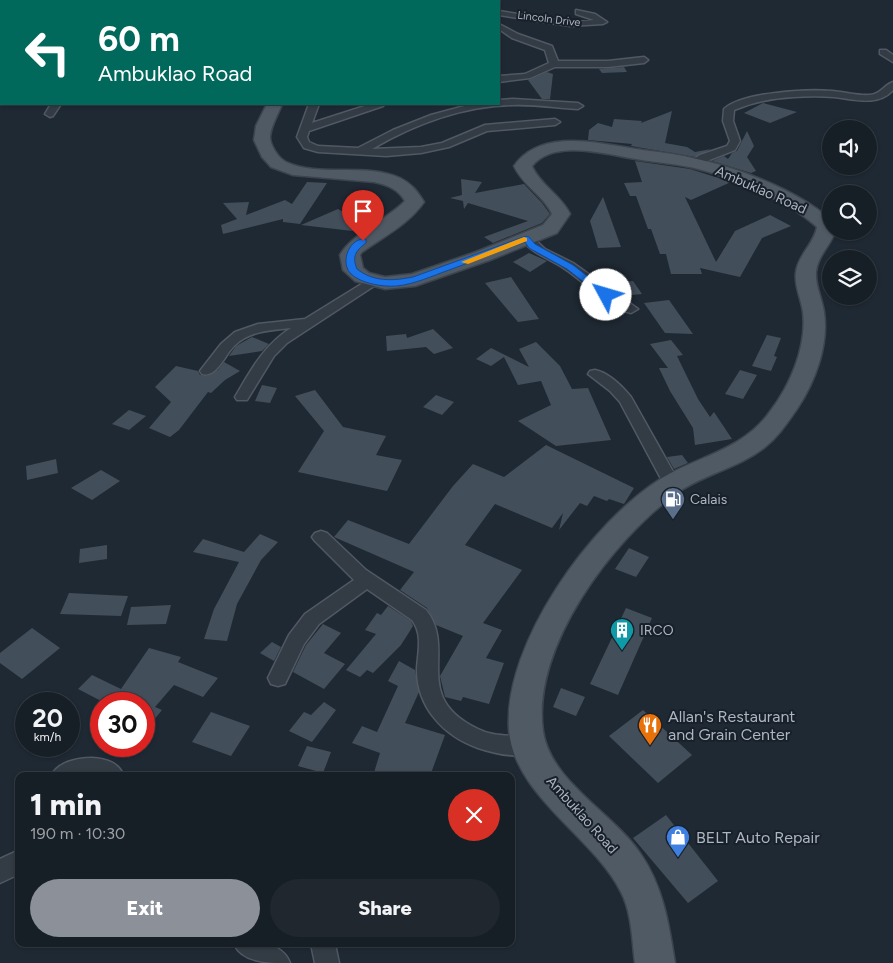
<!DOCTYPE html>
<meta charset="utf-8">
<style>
body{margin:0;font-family:Figtree,sans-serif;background:#20272e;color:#f1f3f6;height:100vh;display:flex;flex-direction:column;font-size:19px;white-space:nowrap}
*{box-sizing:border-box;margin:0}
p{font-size:16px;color:#9ea2a7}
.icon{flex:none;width:28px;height:28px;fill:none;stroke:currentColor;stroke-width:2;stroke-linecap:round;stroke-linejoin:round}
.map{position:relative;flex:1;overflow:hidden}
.drawer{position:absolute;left:15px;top:772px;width:500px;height:175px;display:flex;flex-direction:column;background:#171f26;border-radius:10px;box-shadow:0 1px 4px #0004,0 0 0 1px #363d43}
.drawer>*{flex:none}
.banner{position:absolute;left:0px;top:0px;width:500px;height:105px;box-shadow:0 1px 4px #0004,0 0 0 1px #363d43;background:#00695c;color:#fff;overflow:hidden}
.controls{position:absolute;left:822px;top:120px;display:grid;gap:10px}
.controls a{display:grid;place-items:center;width:55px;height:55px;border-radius:50%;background:#171f26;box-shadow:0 1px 4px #0004,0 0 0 1px #363d43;font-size:25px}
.speed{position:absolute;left:15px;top:692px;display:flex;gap:10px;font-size:25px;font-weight:700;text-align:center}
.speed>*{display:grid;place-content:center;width:65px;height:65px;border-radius:50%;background:#171f26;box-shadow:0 1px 4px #0004,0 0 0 1px #363d43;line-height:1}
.speed small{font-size:12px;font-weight:400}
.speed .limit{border:8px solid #d22;background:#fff;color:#111}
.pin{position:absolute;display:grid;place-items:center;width:42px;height:42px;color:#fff;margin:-51px -21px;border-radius:50% 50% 50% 0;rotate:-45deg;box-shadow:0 0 5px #0007}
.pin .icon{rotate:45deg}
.me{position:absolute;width:55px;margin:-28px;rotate:309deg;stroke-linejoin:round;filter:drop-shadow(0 0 4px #0008)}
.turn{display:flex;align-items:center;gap:18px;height:105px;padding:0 15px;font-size:22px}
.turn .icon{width:65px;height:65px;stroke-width:2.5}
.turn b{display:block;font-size:35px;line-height:42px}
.round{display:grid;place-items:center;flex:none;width:52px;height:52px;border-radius:26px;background:#20272e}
.overview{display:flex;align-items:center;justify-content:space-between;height:85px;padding:0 15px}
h1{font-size:30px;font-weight:800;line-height:38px}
.action{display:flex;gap:10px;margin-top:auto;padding:10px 15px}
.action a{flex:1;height:58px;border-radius:30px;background:#8c9099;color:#fff;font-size:20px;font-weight:800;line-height:58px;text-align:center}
.action a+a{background:#20272e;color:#f1f3f6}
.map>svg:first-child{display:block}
.building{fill:#434e5b}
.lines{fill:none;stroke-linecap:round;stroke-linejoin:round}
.minor-casing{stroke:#505863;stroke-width:3}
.primary-casing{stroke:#3c444e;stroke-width:3}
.minor{fill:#333b44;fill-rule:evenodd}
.primary{fill:#505a65;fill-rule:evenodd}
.route{fill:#1a73e8;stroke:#114b97}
.slow{fill:#f59e0b}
.labels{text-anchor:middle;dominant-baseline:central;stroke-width:4;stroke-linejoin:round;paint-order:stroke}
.far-street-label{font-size:11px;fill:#acb5c2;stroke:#182029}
.street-label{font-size:14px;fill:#acb5c2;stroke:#182029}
.poi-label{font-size:14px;fill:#acb5c2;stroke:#182029;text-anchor:start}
.near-poi-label{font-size:16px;fill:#acb5c2;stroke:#182029;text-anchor:start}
</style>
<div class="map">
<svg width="893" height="963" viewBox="0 0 893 963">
<rect width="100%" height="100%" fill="#1f2933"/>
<g class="building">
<path d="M624,67L627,72L602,73L599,69Z"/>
<path d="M547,72L553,74L550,99H542L528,80Z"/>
<path d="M763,103L797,112L770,123L744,113Z"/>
<path d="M672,111L665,143L687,147L695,152L711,149L695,157L631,146L632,144L588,140L589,130L598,123L612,127L614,119L642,121L641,123Z"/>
<path d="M747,131L754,146L747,157L756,171L751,173L712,161L724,156L728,159L732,153L737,151Z"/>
<path d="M635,161L690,169L731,182L691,200L685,197L716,262L735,231L770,215L791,226L762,238L740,277L700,268L702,274H671L666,254H660L651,229H648L636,196H630L624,183L642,182Z"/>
<path d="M461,179L482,182L475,193L524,184L542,203L550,214L542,223L493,243L484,237L528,221L468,203L464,209L463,201L450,198L462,195Z"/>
<path d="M307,182L327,183L300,224L283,222V219L223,234L221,225L237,219L223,203L249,202L246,215L285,200L292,204Z"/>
<path d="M603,197L621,247L598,248L590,221Z"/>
<path d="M338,209L368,226L361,232L301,225Z"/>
<path d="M529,253L547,261L530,272L513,262Z"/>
<path d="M511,277L539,319L518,322L485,283Z"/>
<path d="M633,281L642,294L623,296L616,291L611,283Z"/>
<path d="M669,300L693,334L665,333L644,303Z"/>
<path d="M433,329L453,348L434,354L426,347L387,351L386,336L406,334L407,338Z"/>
<path d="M767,335L781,338L774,356L777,357L771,371L752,366Z"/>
<path d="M252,337L269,344L262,351L229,356L236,346Z"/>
<path d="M671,340L683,355L677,356L698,399L710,417L714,412L732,439L695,445L693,428L670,391L659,368H668L650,344Z"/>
<path d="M536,342L560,366L572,389L588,388L611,440L556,446L518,421L551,405L541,381L518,385L504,357L491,366L476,359L491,348L529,367L519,349Z"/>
<path d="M224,362L240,371L225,380L211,393L208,392L179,430L170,437L149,428L171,402L155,387L176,366L198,371L200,375L207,376L218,370Z"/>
<path d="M740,370L757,375L743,399L725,394Z"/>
<path d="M262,385L277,388L270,403L255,401Z"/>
<path d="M315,390L343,427L386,436L376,455L402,460L387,491L298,472L324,431L295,396Z"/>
<path d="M436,395L454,402L442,415L423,407Z"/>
<path d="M129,410L146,416L129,430L112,424Z"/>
<path d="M546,445L634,488L624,504L609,499L607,501L594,496L587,506L580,503L559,530L563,513L552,528L495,504L465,545L522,570L483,623L502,630L486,658L504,663L489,704L463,697L461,701L445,697L440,676L463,636L436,625L427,608L400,590L414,572L334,537L348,520L409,544L453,486L473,464L504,477Z"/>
<path d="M682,455L688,463L674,469L667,457Z"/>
<path d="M56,459L58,473L27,480L26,466Z"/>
<path d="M101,470L120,481L92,500L71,488Z"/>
<path d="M260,534L278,542L261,560L237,604L227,641L204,639L214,609L239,562L193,552L203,539L244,552Z"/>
<path d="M107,545V559L79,563L80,549Z"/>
<path d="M629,548L649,557L636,577L615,569Z"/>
<path d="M69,593L128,596L121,616L60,614Z"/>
<path d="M171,605L166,624L127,625L131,607Z"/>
<path d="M388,606L411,621L413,626L401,645L373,673L367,670L360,677L346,670L376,634L365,630L377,613L381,615Z"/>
<path d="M626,608L652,618L618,695L590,684Z"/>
<path d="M323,624L341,633L324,653L345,664L324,689L293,672L306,645Z"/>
<path d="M32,628L60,648L22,679L0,663V653Z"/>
<path d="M272,642L281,647L274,661L260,653Z"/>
<path d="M149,648L181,657L178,662L218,678L203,697L174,685L155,707L162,710L144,732V704H107L78,689L92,675L121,689Z"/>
<path d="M399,661L415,670L419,692L405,723L445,735L430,776H373L380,753L352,743L362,726L377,732L398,686L388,681Z"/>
<path d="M561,688L585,697L576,716L553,707Z"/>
<path d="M324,702L336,710L312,742L289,731L304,712L311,715Z"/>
<path d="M643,710L692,755L658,783L609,736Z"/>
<path d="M211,712L250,726L231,756L192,742Z"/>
<path d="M307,746L331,752L323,773L298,766Z"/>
<path d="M666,815L718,881L688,903L633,838Z"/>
</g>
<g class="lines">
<g class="minor-casing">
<g id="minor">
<path d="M576,10L595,14L607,22L603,24L570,26L499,15V11L570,22L594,20L576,14Z"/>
<path d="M499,24L518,34L552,46L558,61H608L644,57L648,60L644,63L608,67H555L530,78L499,82V76L525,74L549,63L545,50L512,38L499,29Z"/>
<path d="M880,50H886L893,55V62L880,54Z"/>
<path d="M0,80L1,81V87L0,86Z"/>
<path d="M893,82V90C878,107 853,99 834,97C821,96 807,96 794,97C773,98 753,102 734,110L733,121L740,141L735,150L694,166L689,163L700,155L727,146L730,141L723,121L724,109C742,92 808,89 832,91C845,92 858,96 870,95C881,94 884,85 893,82Z"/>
<path d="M513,99L578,103L583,106L578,109C556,108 535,104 513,105C463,106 415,124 372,149L421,147L442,143L485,125L555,119L560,122L555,125L487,131L449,147L421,153L386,156L318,152L304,148L297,137L309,104H319L312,123L371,104H385L383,106L309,131L307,137L309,142L318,146L358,148L393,130L431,115L472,104H499V100Z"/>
<path d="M51,104H61L53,116L50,117L45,114Z"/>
<path d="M526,234L530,235L545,249L573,263L638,309L631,313C606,307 586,283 565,269C549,258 532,254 520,238Z"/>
<path d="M373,277L379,281L377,284L287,343L274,356L247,400H237L235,397C251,370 263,346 291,328C271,330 250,331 235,345C225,354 217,378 202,374L200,371L221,344L235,332L258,324L305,319Z"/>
<path d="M595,370C609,373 622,386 631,397L680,484L678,488L672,489L666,488L620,402L610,391L588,374L590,371Z"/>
<path d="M321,531L327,533L366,570L426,610C458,650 409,696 478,729C497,739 519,733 538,740L542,746L538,752C521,759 496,754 478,748C444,736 416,707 417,668C418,652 423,634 412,620L367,589L319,624L304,644L285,684L278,686L271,684L268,678L289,635L305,614L354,580L315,541L312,537L315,533Z"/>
<path d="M92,758C106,759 118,762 124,776H51C58,762 77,758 92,758Z"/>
<path d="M19,850V874L0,883V859Z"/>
<path d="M234,944C254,943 281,940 290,963C269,963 243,963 234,944Z"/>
<path d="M311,944H335L339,963H315Z"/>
</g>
</g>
<g class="primary-casing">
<path id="primary" d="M267,104H282C278,115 271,125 270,137C270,145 278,158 286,162C321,178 364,162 400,178C412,184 417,191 424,202C409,224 383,237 362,252L360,255L363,268L369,273L385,277L412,274L476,252L543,225L552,214C543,195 523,186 514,166C541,128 597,143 636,149C654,152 674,153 692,158C737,167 797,190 831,220V231L835,232C830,246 817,257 816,272C815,286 822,298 824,312C829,345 815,382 797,409C787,423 778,437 765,447C739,468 704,474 677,493C613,539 531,647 543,731C550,781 613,813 640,853C663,886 669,924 675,963H635C632,940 632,913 621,892C594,837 514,796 509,730C503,644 591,522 662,478C699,456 742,450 769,413C790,386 807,347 803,312C801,298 794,286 796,272C798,255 814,244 817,227C787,200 730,176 690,167C670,163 650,162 630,158C601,153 553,140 532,166C540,185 561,195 570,214L557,233L490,260L415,286L385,289L355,281L343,270L340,255C352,234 386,220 405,201C398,189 388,185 374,182L293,175L271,167L262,157L254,140L256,126Z"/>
</g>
<use href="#minor" class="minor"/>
<use href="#primary" class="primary"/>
</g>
<path class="route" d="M526,236L529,237L535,244L573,265L609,293V297H603L567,269L529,248L525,242C500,251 474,261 449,270C432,276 415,284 397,286C383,287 361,284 350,273C340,261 350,237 366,239V243C355,251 352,257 357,269C373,282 393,281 413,277Z"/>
<path class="slow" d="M524,237L527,238V241L468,264L461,262Z"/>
<defs>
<g id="fuel-pin" transform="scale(1.25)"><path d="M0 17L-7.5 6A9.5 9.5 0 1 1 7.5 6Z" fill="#5c6f8a" stroke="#182029"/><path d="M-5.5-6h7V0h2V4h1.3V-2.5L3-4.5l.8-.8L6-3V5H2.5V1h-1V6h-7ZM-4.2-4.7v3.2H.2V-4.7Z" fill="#fff"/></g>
<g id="building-pin" transform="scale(1.25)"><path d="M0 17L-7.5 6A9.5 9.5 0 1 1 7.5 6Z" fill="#0f9aa8" stroke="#182029"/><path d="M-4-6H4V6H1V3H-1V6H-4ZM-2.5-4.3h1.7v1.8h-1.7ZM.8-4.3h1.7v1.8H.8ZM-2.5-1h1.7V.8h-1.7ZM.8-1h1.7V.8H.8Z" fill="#fff"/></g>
<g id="restaurant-pin" transform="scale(1.25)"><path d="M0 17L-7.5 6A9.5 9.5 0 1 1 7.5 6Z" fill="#e8710a" stroke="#182029"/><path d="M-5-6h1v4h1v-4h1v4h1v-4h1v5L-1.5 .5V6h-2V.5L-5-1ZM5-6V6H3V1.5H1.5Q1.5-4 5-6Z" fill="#fff"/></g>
<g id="shop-pin" transform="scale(1.25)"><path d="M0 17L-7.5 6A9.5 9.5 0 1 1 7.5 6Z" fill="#3f7fe0" stroke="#182029"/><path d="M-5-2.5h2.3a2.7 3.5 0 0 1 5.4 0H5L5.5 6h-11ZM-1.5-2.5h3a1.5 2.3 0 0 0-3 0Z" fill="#fff"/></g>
</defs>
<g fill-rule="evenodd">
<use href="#fuel-pin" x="673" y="499"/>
<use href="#building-pin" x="622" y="630"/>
<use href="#restaurant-pin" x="650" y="725"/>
<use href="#shop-pin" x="678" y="837"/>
</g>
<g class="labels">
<g class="far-street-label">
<text transform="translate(549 19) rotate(7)">Lincoln Drive</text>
</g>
<g class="street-label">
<text transform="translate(761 190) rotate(24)">Ambuklao Road</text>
<text transform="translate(582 815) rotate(48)">Ambuklao Road</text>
</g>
<g class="poi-label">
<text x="690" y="499">Calais</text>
<text x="640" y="630">IRCO</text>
</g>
<g class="near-poi-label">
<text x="668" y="716">Allan's Restaurant<tspan x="668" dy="18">and Grain Center</tspan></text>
<text x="696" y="837">BELT Auto Repair</text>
</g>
</g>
</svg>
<div class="controls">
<a><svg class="icon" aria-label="sound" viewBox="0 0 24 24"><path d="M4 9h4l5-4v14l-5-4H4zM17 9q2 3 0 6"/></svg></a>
<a><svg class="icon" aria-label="search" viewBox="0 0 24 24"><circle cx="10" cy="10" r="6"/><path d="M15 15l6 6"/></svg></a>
<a><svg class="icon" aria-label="layers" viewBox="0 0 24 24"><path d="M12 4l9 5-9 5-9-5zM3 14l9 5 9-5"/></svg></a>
</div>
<div class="speed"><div>20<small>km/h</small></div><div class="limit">30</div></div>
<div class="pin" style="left:363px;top:241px;background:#d93025"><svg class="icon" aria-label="arrive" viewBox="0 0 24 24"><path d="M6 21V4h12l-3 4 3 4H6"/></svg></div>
<svg class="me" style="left:606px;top:295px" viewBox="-20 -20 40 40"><circle r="19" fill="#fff"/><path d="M0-13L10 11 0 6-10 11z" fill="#1a73e8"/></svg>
<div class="banner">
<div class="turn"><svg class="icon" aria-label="left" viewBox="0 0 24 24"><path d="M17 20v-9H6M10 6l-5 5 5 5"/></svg><div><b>60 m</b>Ambuklao Road</div></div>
</div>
<section class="drawer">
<div class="overview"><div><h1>1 min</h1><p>190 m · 10:30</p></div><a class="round" style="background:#d93025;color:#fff"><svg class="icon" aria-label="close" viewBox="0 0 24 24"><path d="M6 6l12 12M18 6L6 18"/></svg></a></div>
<div class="action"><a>Exit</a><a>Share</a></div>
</section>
</div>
